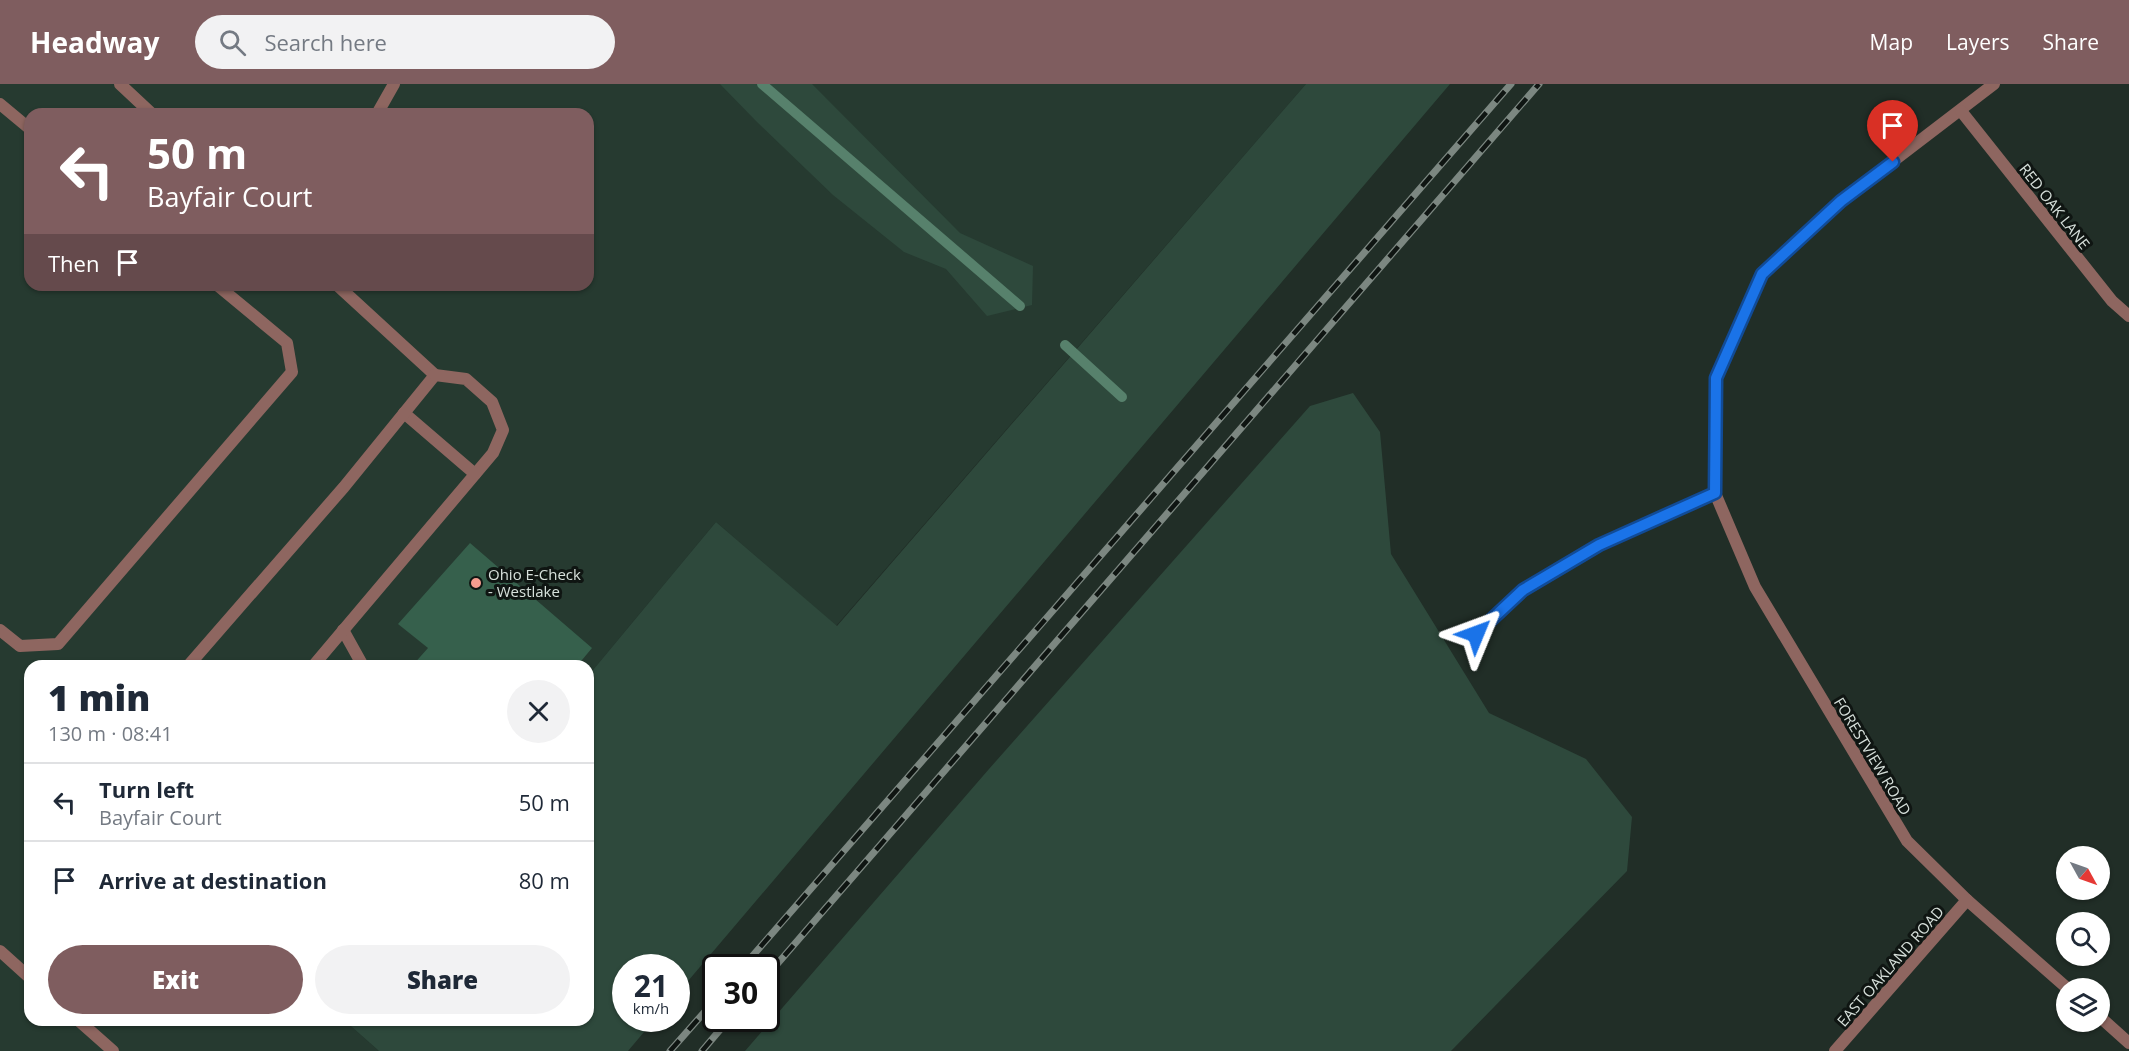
<!DOCTYPE html>
<meta charset="utf-8">
<style>
body{margin:0;font-family:"Open Sans",sans-serif;background:#f2f2f3;color:#1f2937;height:100vh;display:flex;flex-direction:column;font-size:22px;white-space:nowrap}
*{box-sizing:border-box;margin:0}
p{font-size:20px;color:#747a83}
.icon{flex:none;width:33px;height:33px;fill:none;stroke:currentColor;stroke-width:2;stroke-linecap:round;stroke-linejoin:round}
.map{position:relative;flex:1;overflow:hidden}
.drawer{position:absolute;left:24px;top:576px;width:570px;height:366px;display:flex;flex-direction:column;background:#fff;border-radius:18px;box-shadow:0 2px 4px #0004}
.drawer>*{flex:none}
.top-card{position:absolute;left:24px;top:24px;width:570px;height:183px;border-radius:18px;box-shadow:0 2px 4px #0004;background:#7f5d5f;color:#fff;overflow:hidden}
.needle{width:39px;rotate:130deg}
.fabs{position:absolute;left:2056px;top:762px;display:grid;gap:12px}
.fabs a{display:grid;place-items:center;width:54px;height:54px;border-radius:50%;background:#fff;box-shadow:0 2px 4px #0004;font-size:30px}
.speed{position:absolute;left:612px;top:870px;display:flex;gap:12px;font-size:30px;font-weight:700;text-align:center}
.speed>*{display:grid;place-content:center;width:78px;height:78px;border-radius:50%;background:#fff;box-shadow:0 2px 4px #0004;line-height:1}
.speed small{font-size:15px;font-weight:400}
.speed .limit{border:3px solid #111;border-radius:9px;background:#fff;color:#111}
.pin{position:absolute;display:grid;place-items:center;width:51px;height:51px;color:#fff;margin:-62px -26px;border-radius:50% 50% 50% 0;rotate:-45deg;box-shadow:0 0 6px #0007}
.pin .icon{rotate:45deg}
.me{position:absolute;width:66px;margin:-33px;rotate:46deg;stroke-linejoin:round;filter:drop-shadow(0 0 4px #0008)}
.turn{display:flex;align-items:center;gap:21px;height:126px;padding:0 24px;font-size:27px}
.turn .icon{width:78px;height:78px;stroke-width:2.5}
.turn b{display:block;font-size:42px;line-height:51px}
.then{display:flex;align-items:center;height:57px;padding:0 24px;background:#0003;gap:12px;font-size:22px}
.round{display:grid;place-items:center;flex:none;width:63px;height:63px;border-radius:32px;background:#f2f2f3}
.overview{display:flex;align-items:center;justify-content:space-between;height:102px;padding:0 24px}
h1{font-size:36px;font-weight:800;line-height:45px}
.primary-button{display:flex;gap:12px;margin-top:auto;padding:12px 24px}
.primary-button a{flex:1;height:69px;border-radius:36px;background:#7f5d5f;color:#fff;font-size:24px;font-weight:800;line-height:69px;text-align:center}
.primary-button a+a{background:#f2f2f3;color:#1f2937}
ul{padding:0;list-style:none}
li{display:flex;align-items:center;gap:18px;height:78px;padding:0 24px;border-top:2px solid #e0e1e3}
li div{flex:1}
li b{display:block;font-size:22px}
li em{font-style:normal}
header{display:flex;align-items:center;gap:36px;box-sizing:border-box;height:84px;padding:0 30px;background:#7f5d5f;color:#fff}
header strong{font-size:28px}
nav{display:flex;gap:33px;margin-inline-start:auto;font-size:21px}
.search{width:420px;height:54px;background:#f2f2f3;display:flex;align-items:center;gap:15px;box-sizing:border-box;padding:0 21px;border-radius:33px;color:#747a83;font-size:22px}
.map>svg:first-child{display:block}
.built{fill:#263a30;fill-rule:evenodd}
.green{fill:#2e493c}
.lines{fill:none;stroke-linecap:round;stroke-linejoin:round}
.stream{stroke:#57816c;stroke-width:10}
.building{fill:#36604c}
.lane{stroke:#8e6660;stroke-width:12}
.street{stroke:#8e6660;stroke-width:12}
.rail-casing{stroke:#7c8781;stroke-width:7}
.rail{stroke:#0f1512;stroke-width:4.5;stroke-dasharray:14;stroke-linecap:butt}
.route-casing{stroke:#114b97;stroke-width:15}
.route{stroke:#1a73e8;stroke-width:10}
.poi-dot{fill:#f59d8f;stroke:#0f1512;stroke-width:2}
.labels{text-anchor:middle;dominant-baseline:central;stroke-width:6;stroke-linejoin:round;paint-order:stroke}
.street-label{font-size:15px;fill:#d7e0db;stroke:#0f1512}
.poi-label{font-size:15px;fill:#d7e0db;stroke:#0f1512;text-anchor:start}
</style>
<header>
<strong>Headway</strong>
<div class="search"><svg class="icon" aria-label="search" viewBox="0 0 24 24"><circle cx="10" cy="10" r="6"/><path d="M15 15l6 6"/></svg>Search here</div>
<nav><a>Map</a><a>Layers</a><a>Share</a></nav>
</header>
<div class="map">
<svg width="2129" height="967" viewBox="0 0 2129 967">
<rect width="100%" height="100%" fill="#212e27"/>
<path class="built" d="M0,0H1306L836,542L716,438L588,592V582H30V936H344L379,967H0ZM30,30H588V201H30Z"/>
<g class="green">
<path d="M720,0H812L960,149L1033,182L1032,221L987,232L946,185L904,168L833,111L757,38Z"/>
<path d="M1306,0H1450L677,910L676,884H626V934L655,935L628,967H379L344,936H588V592L716,438L837,542Z"/>
<path d="M1353,309L1380,348L1391,470L1489,629L1586,675L1632,733L1627,787L1451,967H745L989,685L1310,322Z"/>
</g>
<g class="lines">
<g class="stream">
<path d="M762,0L1020,222"/>
<path d="M1065,261L1122,313"/>
</g>
</g>
<path class="building" d="M470,459L592,564L577,582H412L428,564L398,540Z"/>
<g class="lines">
<g class="lane">
<path d="M120,0L152,30"/>
<path d="M0,20L30,45"/>
<path d="M377,30L394,0"/>
<path d="M404,329L475,390"/>
<path d="M0,546L20,562L58,560L292,288L287,259L217,201"/>
<path d="M343,546L363,582"/>
<path d="M188,582L344,403L435,291L337,201"/>
<path d="M313,582L493,369L503,346L492,318L466,295L435,291"/>
<path d="M0,867L30,894"/>
<path d="M78,936L113,967"/>
</g>
<g class="street">
<path d="M1994,0L1841,117L1762,190L1716,294L1715,409L1755,503L1907,757L1967,816L2067,904"/>
<path d="M1961,27L2112,217L2129,232"/>
<path d="M1476,551L1523,506L1599,461L1715,409"/>
<path d="M2100,933L2129,959"/>
<path d="M1835,967L1967,816"/>
</g>
<g class="rail-casing">
<g id="rail">
<path d="M742,884L1511,0"/>
<path d="M766,893L1539,0"/>
<path d="M670,967L716,915"/>
<path d="M702,967L730,934"/>
</g>
</g>
<use href="#rail" class="rail"/>
</g>
<g class="lines">
<g class="route-casing">
<path id="route" d="M1476,550L1523,506L1599,461L1715,409L1716,294L1762,190L1841,117L1893,78"/>
</g>
<use href="#route" class="route"/>
</g>
<circle class="poi-dot" cx="476" cy="499" r="6"/>
<g class="labels">
<g class="street-label">
<text transform="translate(2055 122) rotate(52)">RED OAK LANE</text>
<text transform="translate(1873 672) rotate(59)">FORESTVIEW ROAD</text>
<text transform="translate(1890 882) rotate(-49)">EAST OAKLAND ROAD</text>
</g>
<g class="poi-label">
<text x="488" y="490">Ohio E-Check<tspan x="488" dy="17">- Westlake</tspan></text>
</g>
</g>
</svg>
<div class="fabs">
<a><svg class="needle" viewBox="-14 -14 28 28"><path d="M0-13l5 13h-10z" fill="#e53935"/><path d="M0 13l5-13h-10z" fill="#747a83"/></svg></a>
<a><svg class="icon" aria-label="search" viewBox="0 0 24 24"><circle cx="10" cy="10" r="6"/><path d="M15 15l6 6"/></svg></a>
<a><svg class="icon" aria-label="layers" viewBox="0 0 24 24"><path d="M12 4l9 5-9 5-9-5zM3 14l9 5 9-5"/></svg></a>
</div>
<div class="speed"><div>21<small>km/h</small></div><div class="limit">30</div></div>
<div class="pin" style="left:1893px;top:78px;background:#d93025"><svg class="icon" aria-label="arrive" viewBox="0 0 24 24"><path d="M6 21V4h12l-3 4 3 4H6"/></svg></div>
<svg class="me" style="left:1476px;top:550px" viewBox="-20 -20 40 40"><path d="M0-17L14 15 0 8-14 15z" fill="#1a73e8" stroke="#fff" stroke-width="4"/></svg>
<div class="top-card">
<div class="turn"><svg class="icon" aria-label="left" viewBox="0 0 24 24"><path d="M17 20v-9H6M10 6l-5 5 5 5"/></svg><div><b>50 m</b>Bayfair Court</div></div>
<div class="then">Then<svg class="icon" aria-label="arrive" viewBox="0 0 24 24"><path d="M6 21V4h12l-3 4 3 4H6"/></svg></div>
</div>
<section class="drawer">
<div class="overview"><div><h1>1 min</h1><p>130 m · 08:41</p></div><a class="round"><svg class="icon" aria-label="close" viewBox="0 0 24 24"><path d="M6 6l12 12M18 6L6 18"/></svg></a></div>
<ul>
<li><svg class="icon" aria-label="left" viewBox="0 0 24 24"><path d="M17 20v-9H6M10 6l-5 5 5 5"/></svg><div><b>Turn left</b><p>Bayfair Court</p></div><em>50 m</em></li>
<li><svg class="icon" aria-label="arrive" viewBox="0 0 24 24"><path d="M6 21V4h12l-3 4 3 4H6"/></svg><div><b>Arrive at destination</b></div><em>80 m</em></li>
</ul>
<div class="primary-button"><a>Exit</a><a>Share</a></div>
</section>
</div>
